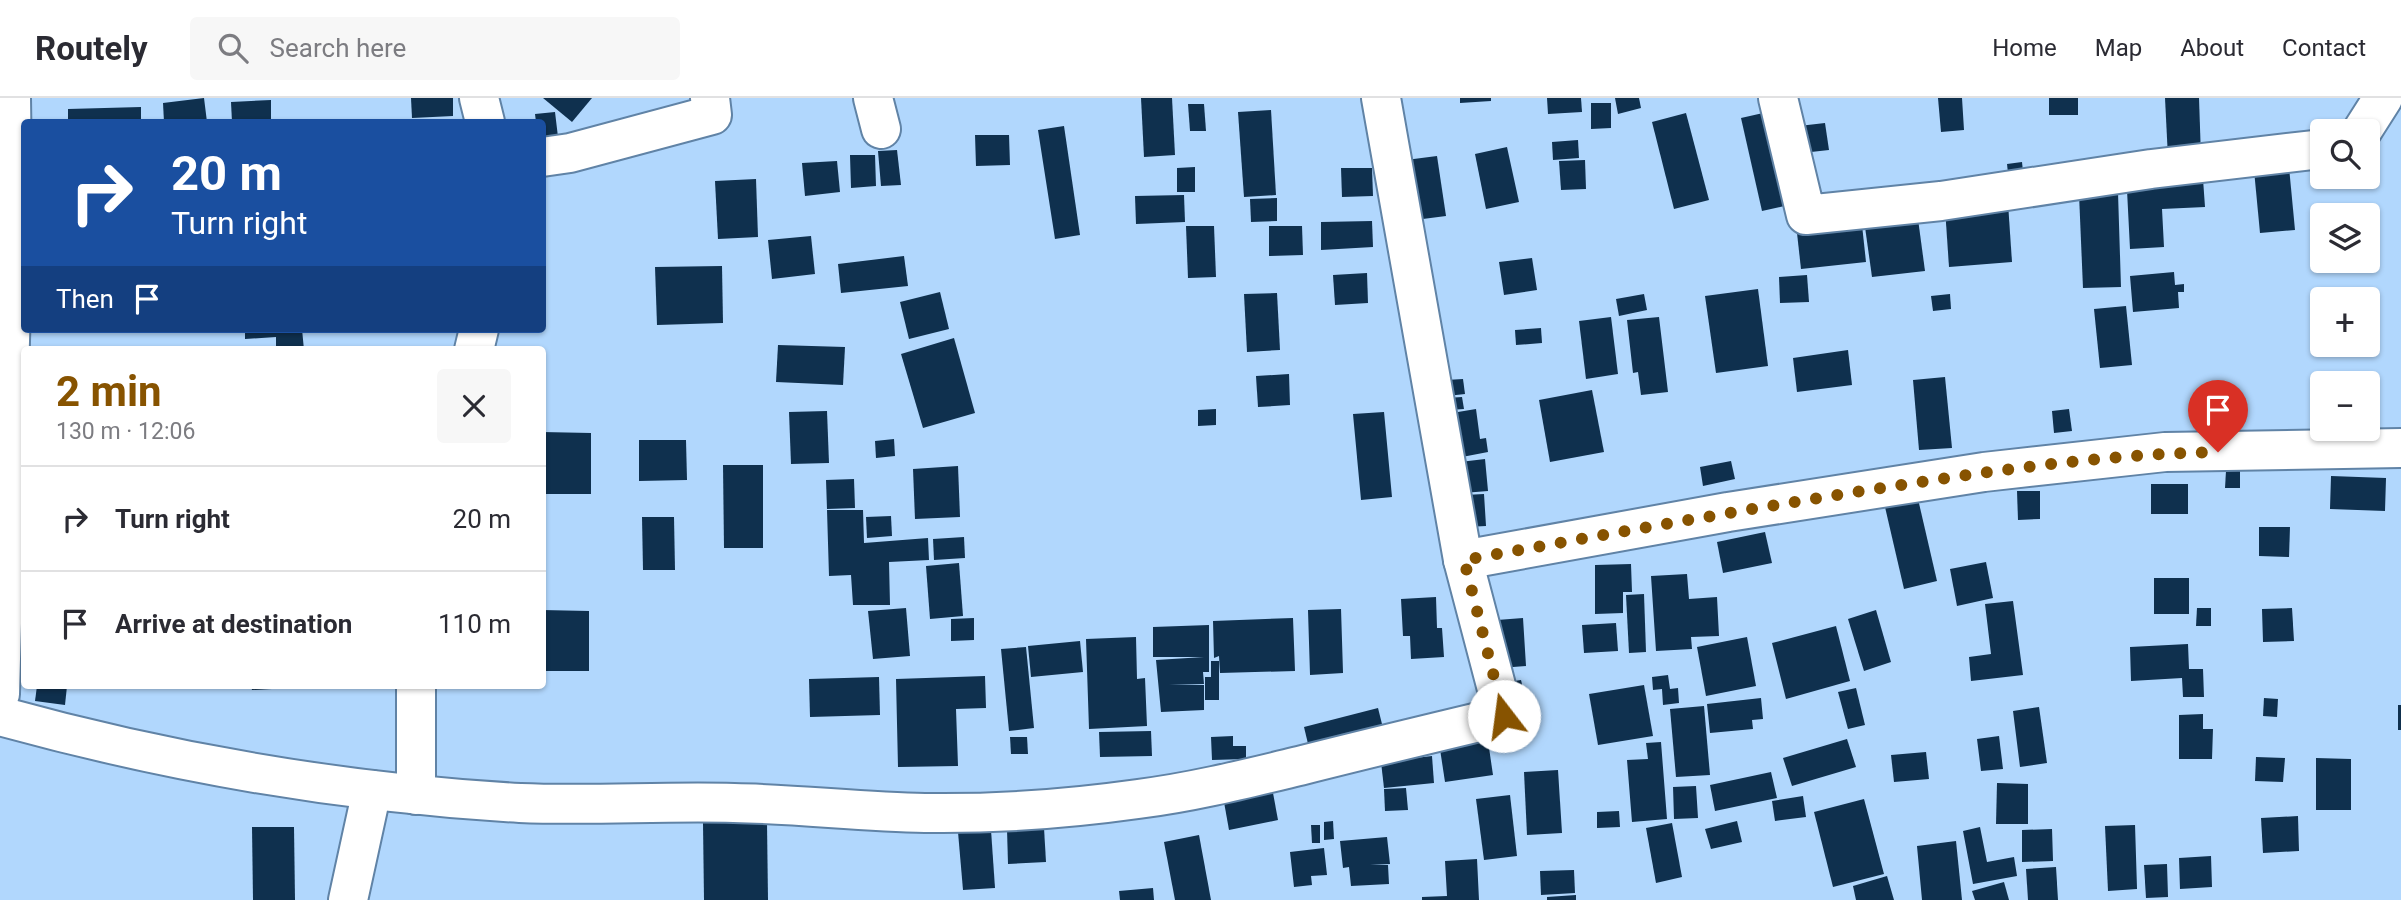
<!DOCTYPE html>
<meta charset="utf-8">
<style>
body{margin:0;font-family:Roboto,sans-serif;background:#f7f7f7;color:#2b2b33;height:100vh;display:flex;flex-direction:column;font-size:26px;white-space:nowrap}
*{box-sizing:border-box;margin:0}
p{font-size:23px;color:#7c7c81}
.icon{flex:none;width:38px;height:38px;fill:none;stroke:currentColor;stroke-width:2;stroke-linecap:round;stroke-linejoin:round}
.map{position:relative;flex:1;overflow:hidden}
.panel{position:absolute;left:21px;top:248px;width:525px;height:343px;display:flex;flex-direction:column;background:#fff;border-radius:7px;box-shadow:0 2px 5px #0004}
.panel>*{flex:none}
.banner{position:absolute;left:21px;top:21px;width:525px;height:214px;border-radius:7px;box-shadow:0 2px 5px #0004;background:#1a4fa0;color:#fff;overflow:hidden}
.controls{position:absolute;left:2310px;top:21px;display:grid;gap:14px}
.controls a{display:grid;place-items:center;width:70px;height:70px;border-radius:7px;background:#fff;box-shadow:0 2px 5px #0004;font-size:35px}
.pin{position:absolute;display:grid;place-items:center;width:60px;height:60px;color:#fff;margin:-72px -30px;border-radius:50% 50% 50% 0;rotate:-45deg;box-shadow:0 0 7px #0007}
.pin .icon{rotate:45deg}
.me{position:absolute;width:77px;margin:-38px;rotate:345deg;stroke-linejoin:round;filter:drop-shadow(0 0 5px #0008)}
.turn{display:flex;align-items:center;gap:24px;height:147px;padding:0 35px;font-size:32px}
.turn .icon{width:91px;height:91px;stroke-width:2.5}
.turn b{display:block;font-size:49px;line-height:60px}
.then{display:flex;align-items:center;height:66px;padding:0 35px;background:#0003;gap:14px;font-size:26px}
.round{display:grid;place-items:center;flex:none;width:74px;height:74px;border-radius:7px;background:#f7f7f7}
.overview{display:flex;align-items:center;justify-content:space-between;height:119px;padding:0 35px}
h1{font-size:42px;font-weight:700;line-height:52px;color:#875300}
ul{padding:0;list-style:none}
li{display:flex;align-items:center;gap:21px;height:105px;padding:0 35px;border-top:2px solid #e1e1e2}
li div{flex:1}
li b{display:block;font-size:26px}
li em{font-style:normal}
header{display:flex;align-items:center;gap:42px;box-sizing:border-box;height:98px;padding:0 35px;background:#fff;border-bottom:2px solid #e1e1e2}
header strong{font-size:33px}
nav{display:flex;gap:38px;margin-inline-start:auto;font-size:24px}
.search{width:490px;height:63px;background:#f7f7f7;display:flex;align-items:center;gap:18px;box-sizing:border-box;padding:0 24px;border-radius:7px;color:#7c7c81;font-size:26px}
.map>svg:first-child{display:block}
.building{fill:#0f304e}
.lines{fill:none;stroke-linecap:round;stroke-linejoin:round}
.street-casing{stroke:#6083a6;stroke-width:42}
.street{stroke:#fff;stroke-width:38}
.route{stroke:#875300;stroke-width:12;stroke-dasharray:0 21.6}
</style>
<header>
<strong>Routely</strong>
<div class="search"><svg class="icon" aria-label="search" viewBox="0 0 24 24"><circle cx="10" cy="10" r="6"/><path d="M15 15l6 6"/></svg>Search here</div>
<nav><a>Home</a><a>Map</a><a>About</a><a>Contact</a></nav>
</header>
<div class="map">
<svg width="2401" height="802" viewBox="0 0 2401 802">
<rect width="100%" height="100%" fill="#b1d7fd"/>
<g class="building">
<path d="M204,0L207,24H164L163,5Z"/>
<path d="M411,0H453V18L412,20Z"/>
<path d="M543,0H592L572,24Z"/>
<path d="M1141,0H1172L1175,57L1144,59Z"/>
<path d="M1460,0H1491V3L1460,5Z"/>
<path d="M1547,0H1581L1582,14L1548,16Z"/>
<path d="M1615,0H1639L1641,10L1618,16Z"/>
<path d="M1938,0H1962L1964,32L1941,34Z"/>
<rect x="2049" y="0" width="29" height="17"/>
<path d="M2165,0H2199L2201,59L2168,60Z"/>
<path d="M271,2V24H232L231,4Z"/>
<path d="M1591,5H1611V30L1591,31Z"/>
<path d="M1188,6H1204L1206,33H1190Z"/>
<path d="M141,9V24H68V11Z"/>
<path d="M1271,12L1276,97L1244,99L1238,14Z"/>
<path d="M1772,13L1793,106L1762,113L1741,20Z"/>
<path d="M555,14L558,39L542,41V24H536L535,16Z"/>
<path d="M1686,15L1709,102L1674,111L1652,24Z"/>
<path d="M1825,25L1829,52L1802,55L1799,28Z"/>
<path d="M1064,28L1080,137L1055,141L1038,32Z"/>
<path d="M975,37H1009L1010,67L976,68Z"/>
<path d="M1578,42L1579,60L1553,62L1552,44Z"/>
<path d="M1507,49L1519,104L1486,111L1475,56Z"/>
<path d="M897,52L901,87L881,88L878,53Z"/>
<path d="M850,57H875L876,88L851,90Z"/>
<path d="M1437,58L1446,118L1415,122L1406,62Z"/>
<path d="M1585,62L1586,91L1561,92L1559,63Z"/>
<path d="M837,63L840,94L805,98L802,65Z"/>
<path d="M2022,64L2024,83L2009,84L2007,66Z"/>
<path d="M1195,69V94H1177V70Z"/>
<path d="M2289,69L2295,132L2260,135L2254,72Z"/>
<path d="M1341,70H1372L1373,98L1342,99Z"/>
<path d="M756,81L758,139L718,141L715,83Z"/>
<path d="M2203,81L2205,109L2162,111L2164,149L2130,151L2127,92L2154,91L2153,83Z"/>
<path d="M2118,95L2121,189L2083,190L2079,96Z"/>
<path d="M1184,97L1185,124L1136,126L1135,98Z"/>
<path d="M1277,100V123L1251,124L1250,101Z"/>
<path d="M2008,105L2012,164L1949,169L1945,110Z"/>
<path d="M1918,121L1925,173L1872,179L1865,129Z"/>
<path d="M1372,123L1373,149L1321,152V124Z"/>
<path d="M1862,127L1866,164L1801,171L1797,135Z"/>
<path d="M1186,128H1214L1216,179L1188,180Z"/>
<path d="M1269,128H1302L1303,157L1269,158Z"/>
<path d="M811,138L815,176L772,181L768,142Z"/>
<path d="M904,158L908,188L841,195L838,166Z"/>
<path d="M1532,160L1537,192L1504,197L1499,164Z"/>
<path d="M722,168L723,225L657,227L655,169Z"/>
<path d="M2174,174L2175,187L2184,186V194H2178L2179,210L2133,214L2130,178Z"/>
<path d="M1367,175L1368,205L1335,207L1333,177Z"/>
<path d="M1807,177L1809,204L1780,205L1779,179Z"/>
<path d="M1758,191L1768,268L1716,275L1705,198Z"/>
<path d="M940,194L949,231L909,241L900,204Z"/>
<path d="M1277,195L1280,252L1247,254L1244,196Z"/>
<path d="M1644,196L1647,212L1619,218L1616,201Z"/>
<path d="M1950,196L1951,211L1933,213L1931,198Z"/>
<path d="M2126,208L2132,267L2100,270L2094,211Z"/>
<path d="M1611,219L1618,276L1586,281L1579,223Z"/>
<path d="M1659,219L1668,294L1641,297L1638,274L1633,275L1627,222Z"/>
<path d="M1541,230L1542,245L1516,247L1515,232Z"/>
<path d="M245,231H302L304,252H276V239L245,241Z"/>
<path d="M954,240L975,315L923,330L901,256Z"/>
<path d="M778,247L845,249L843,287L776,284Z"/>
<path d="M1848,252L1852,287L1797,294L1793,260Z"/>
<path d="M1289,276L1290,307L1258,309L1256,278Z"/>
<path d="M1945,279L1952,350L1919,352L1913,282Z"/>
<path d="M1463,281L1465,296L1447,298L1446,282Z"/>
<path d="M1592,292L1604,354L1550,364L1539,302Z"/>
<path d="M1462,299L1464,311L1449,312L1447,300Z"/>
<path d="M1216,311V327L1198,328V312Z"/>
<path d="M1476,311L1480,341L1486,340L1488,354L1462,359L1452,315Z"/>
<path d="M2069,311L2072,333L2054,335L2052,313Z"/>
<path d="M827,313L829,365L791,366L789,314Z"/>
<path d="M1384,314L1392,399L1361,402L1353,316Z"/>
<path d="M542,334L591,335V396H542Z"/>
<path d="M894,341L895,358L876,360L875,343Z"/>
<path d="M639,342H686L687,382L639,383Z"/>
<path d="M1485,361L1488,393L1463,395L1460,364Z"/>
<path d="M1731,363L1735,381L1703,388L1700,369Z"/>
<path d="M723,367H763V450H724Z"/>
<path d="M958,368L960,419L915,421L913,371Z"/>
<path d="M2226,373H2240V390H2225Z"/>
<path d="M2331,378L2386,380L2385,413L2330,411Z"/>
<path d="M854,381L855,410L827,411L826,382Z"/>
<rect x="2151" y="386" width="37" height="30"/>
<path d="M2017,393H2040V421L2018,422Z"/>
<path d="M1484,396L1486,428L1467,429L1465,397Z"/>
<path d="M1918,401L1937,483L1904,491L1885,409Z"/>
<path d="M827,412H863L864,445L928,440L929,462L889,464L890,507H853L851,477L829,478Z"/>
<path d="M891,418L892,438L867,440L866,419Z"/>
<path d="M642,419H674L675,472H643Z"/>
<path d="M2259,429H2290L2289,459L2259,458Z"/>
<path d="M1765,434L1772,465L1723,475L1717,444Z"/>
<path d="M964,439L965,460L934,462L933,441Z"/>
<path d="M1986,464L1993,500L1957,508L1950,471Z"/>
<path d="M959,465L963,518L930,521L926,468Z"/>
<path d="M1631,466L1632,494H1623V515L1595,516V467Z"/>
<path d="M1687,476L1689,501L1717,499L1719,538L1691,539L1692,551L1656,553L1651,478Z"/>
<rect x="2154" y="480" width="35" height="36"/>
<path d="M1644,496L1646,554L1629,555L1626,497Z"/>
<path d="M1436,499L1437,530H1442L1444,559L1411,561L1410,538H1403L1401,501Z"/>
<path d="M2013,503L2023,577L1971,583L1969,559L1991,556L1985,506Z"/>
<path d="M906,510L910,558L873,561L868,513Z"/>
<path d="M2197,510H2211V528H2196Z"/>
<path d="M2292,510L2294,543L2263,544L2262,511Z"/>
<path d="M1341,511L1343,575L1310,577L1308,512Z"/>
<path d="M542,512L589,513V573H542Z"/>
<path d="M1876,512L1891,564L1864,573L1848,521Z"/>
<path d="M974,520V542L951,543V521Z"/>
<path d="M1293,520L1295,573L1220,575L1219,558L1214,560L1213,523Z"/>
<path d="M1523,520L1526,568L1500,570L1497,522Z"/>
<path d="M1616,525L1618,553L1584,555L1582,527Z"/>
<path d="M1209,527V574H1203L1204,586L1169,587H1204V612L1161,614L1156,562L1204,559H1153V529Z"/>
<path d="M1836,528L1850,583L1786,601L1772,545Z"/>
<path d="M1136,539L1137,581L1145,580L1147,628L1089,631L1086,541Z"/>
<path d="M1747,539L1756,588L1706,598L1697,549Z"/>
<path d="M1080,543L1083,574L1031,579L1028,548Z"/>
<path d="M2188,546L2189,571H2203L2204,599H2183L2182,580L2131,583L2130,549Z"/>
<path d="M1026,549L1034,630L1009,633L1001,551Z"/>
<path d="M1211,563H1219V602H1205V579H1211Z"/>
<path d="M1668,577L1670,591L1678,590L1679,605L1663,607L1662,591L1653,592L1652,579Z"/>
<path d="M985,578L986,610L956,611L958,668L898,669L896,581Z"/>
<path d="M879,579L880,617L810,619L809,581Z"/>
<path d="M1521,582L1525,599L1510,601L1508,584Z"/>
<path d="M1644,587L1653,638L1598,647L1589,596Z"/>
<path d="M37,588H67L65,607L35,603Z"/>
<path d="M251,588H290V590L252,592Z"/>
<path d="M1856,590L1865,627L1848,631L1838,594Z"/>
<path d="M1761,600L1763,621L1752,622L1753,631L1710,635L1707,606Z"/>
<path d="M2264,600L2278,601L2277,619L2263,618Z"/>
<rect x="2398" y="607" width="3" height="25"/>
<path d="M1704,608L1710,677L1676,679L1670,611Z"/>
<path d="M2039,609L2047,665L2020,669L2013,613Z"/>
<path d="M1378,610L1383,630L1309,650L1304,629Z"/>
<path d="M2203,616V631H2213L2212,661H2179V617Z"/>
<path d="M1151,633L1152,658L1100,659L1099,634Z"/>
<path d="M1233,638V648H1246V661L1212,662L1211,639Z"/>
<path d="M1999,638L2003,671L1981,673L1977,641Z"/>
<path d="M1010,639H1027L1028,656H1011Z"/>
<path d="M1847,641L1856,669L1792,688L1783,660Z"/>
<path d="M1488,643L1493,677L1445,684L1440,651Z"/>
<path d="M1661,644L1667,721L1632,724L1627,662L1648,661L1646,645Z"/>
<path d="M1926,654L1929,681L1894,684L1891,657Z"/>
<path d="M1432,658L1434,685L1384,690L1381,664Z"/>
<path d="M2256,659L2285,660L2283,684L2255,683Z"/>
<path d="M2316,660L2351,661V712H2316Z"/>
<path d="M1558,672L1562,735L1527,737L1524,674Z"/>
<path d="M1771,674L1777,700L1715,713L1710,687Z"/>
<path d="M1997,685L2028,686V726H1996Z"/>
<path d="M1696,688L1698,720L1674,721L1673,689Z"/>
<path d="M1406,690L1408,712L1385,713L1384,691Z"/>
<path d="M1273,695L1278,722L1229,732L1224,704Z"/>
<path d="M1510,697L1517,758L1484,762L1476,701Z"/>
<path d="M1803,698L1806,719L1775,723L1772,703Z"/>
<path d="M1864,701L1884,776L1833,789L1814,714Z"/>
<path d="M1619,713L1620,729L1597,730V714Z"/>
<path d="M2298,718L2299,753L2263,755L2261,720Z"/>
<path d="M1333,723L1334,741L1324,742V724Z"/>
<path d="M1737,723L1742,744L1711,751L1705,731Z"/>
<path d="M703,725H767L768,802H704Z"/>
<path d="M1672,725L1682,779L1656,785L1646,730Z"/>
<path d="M1311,727H1320V745H1312Z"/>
<path d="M2135,727L2137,791L2108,793L2105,728Z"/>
<path d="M252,729H294L295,802H253Z"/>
<path d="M1980,729L1987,764L2014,759L2017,778L1973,786L1963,733Z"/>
<path d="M1044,730L1046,764L1008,766L1007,731Z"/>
<path d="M2052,731L2053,763L2022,764V732Z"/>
<path d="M991,732L995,790L963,792L958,734Z"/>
<path d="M1199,737L1211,802H1175L1164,744Z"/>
<path d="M1387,739L1390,766L1370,767H1388L1389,786L1351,788L1349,769L1343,770L1340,743Z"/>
<path d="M1956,743L1962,802H1922L1917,748Z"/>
<path d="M1324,750L1327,777L1311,778L1312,787L1294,789L1290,754Z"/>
<path d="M2211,758L2212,789L2180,791L2179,760Z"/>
<path d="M1477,761L1479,802H1422V799L1447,798L1445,763Z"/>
<path d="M2167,766L2168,799L2146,800L2144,767Z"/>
<path d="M2056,769L2058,802H2028L2026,771Z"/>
<path d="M1574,772L1575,795L1541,797L1540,773Z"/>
<path d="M1887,778L1894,802H1856L1853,788Z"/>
<path d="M2004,784L2009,802H1975L1972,793Z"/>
<path d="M1153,790L1154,802H1120L1119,793Z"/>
<path d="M1576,797V802H1547V799Z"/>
</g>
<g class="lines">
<g class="street-casing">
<g id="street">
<path d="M479,0L485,24"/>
<path d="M873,0L881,31"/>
<path d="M1778,0L1806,117L1941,103L2151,71L2322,51"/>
<path d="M2362,33L2383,0"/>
<path d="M542,59L570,55L712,17L710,0"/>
<path d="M474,252L479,231"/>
<path d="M1463,462L1728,414L1984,374L2165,354L2401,350"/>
<path d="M0,596L13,137L11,0"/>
<path d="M0,618C170,665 343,695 520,705C591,708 662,703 734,705C798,706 861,714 925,715C997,716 1067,711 1138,701C1194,694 1249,680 1303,667C1370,650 1437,634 1504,618L1463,462L1381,0"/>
<path d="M416,697V588"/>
<path d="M348,802L372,692"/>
</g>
</g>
<use href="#street" class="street"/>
</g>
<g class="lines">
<path class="route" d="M1504,618L1464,462C1603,437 1741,412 1881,390C1992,373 2105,356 2218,354"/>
</g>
</svg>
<div class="controls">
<a><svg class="icon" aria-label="search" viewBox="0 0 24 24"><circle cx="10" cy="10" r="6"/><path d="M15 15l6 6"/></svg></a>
<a><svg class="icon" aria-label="layers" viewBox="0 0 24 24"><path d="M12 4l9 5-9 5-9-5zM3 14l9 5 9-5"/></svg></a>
<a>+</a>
<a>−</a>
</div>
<div class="pin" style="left:2218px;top:354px;background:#d93025"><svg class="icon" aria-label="arrive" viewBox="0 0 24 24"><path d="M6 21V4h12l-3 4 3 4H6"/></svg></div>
<svg class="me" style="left:1504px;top:618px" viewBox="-20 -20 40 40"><circle r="19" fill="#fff"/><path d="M0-13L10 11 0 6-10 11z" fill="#875300"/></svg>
<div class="banner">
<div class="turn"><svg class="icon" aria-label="right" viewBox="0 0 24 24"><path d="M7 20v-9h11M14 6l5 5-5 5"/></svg><div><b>20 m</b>Turn right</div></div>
<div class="then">Then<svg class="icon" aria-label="arrive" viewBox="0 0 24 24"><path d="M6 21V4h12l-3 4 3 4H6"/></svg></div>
</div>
<section class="panel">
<div class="overview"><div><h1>2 min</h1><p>130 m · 12:06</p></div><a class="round"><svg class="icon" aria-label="close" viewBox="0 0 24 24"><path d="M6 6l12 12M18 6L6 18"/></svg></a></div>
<ul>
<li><svg class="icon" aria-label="right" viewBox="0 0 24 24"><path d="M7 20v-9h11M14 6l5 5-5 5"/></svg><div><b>Turn right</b></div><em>20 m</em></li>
<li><svg class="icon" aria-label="arrive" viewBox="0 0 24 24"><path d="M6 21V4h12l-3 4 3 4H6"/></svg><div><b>Arrive at destination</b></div><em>110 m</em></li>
</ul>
</section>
</div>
